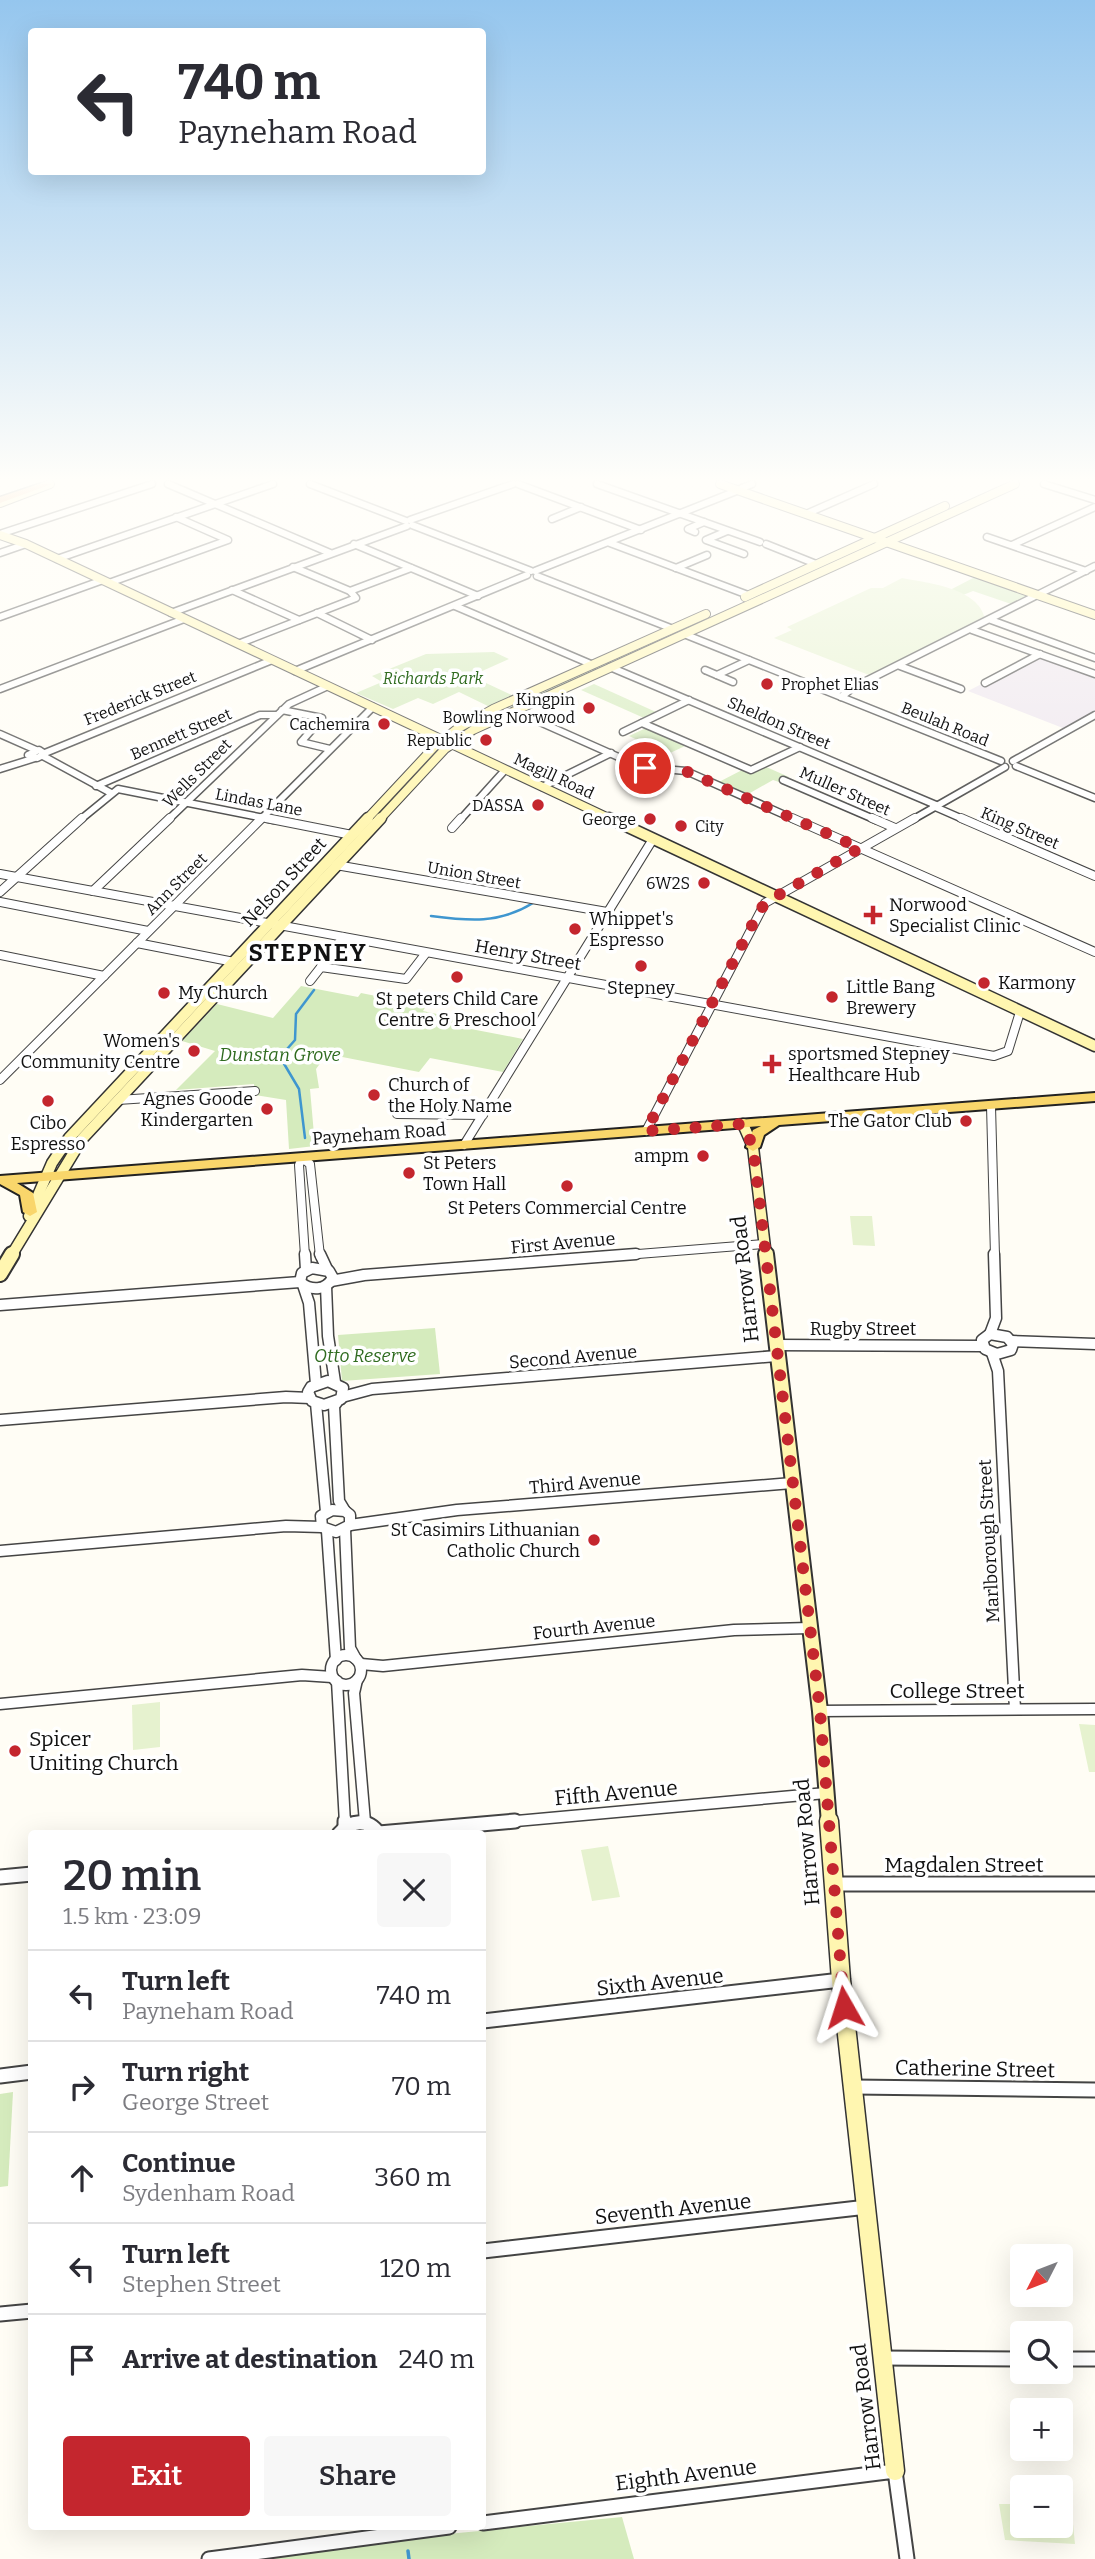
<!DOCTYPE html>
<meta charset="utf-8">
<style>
body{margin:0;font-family:Bitter,serif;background:#f7f7f7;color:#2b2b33;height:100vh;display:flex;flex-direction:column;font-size:26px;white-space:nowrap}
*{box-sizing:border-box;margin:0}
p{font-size:23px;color:#7c7c81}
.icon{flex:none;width:38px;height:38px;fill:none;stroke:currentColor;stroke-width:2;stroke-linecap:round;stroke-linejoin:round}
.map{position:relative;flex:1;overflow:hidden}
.details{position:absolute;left:28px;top:1830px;width:458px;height:700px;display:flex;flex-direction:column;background:#fff;border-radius:7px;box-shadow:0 7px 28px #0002}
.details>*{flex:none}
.hud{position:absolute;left:28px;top:28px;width:458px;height:147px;border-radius:7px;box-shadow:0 7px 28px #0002;background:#fff;color:#2b2b33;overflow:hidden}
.needle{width:46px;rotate:228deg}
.buttons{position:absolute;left:1010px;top:2244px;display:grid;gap:14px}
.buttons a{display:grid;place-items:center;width:63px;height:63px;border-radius:7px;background:#fff;box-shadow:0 7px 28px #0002;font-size:35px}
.pin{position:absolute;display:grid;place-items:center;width:60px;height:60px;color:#fff;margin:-30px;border:4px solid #fff;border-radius:50%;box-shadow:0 2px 7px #0007}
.me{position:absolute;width:77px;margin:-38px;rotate:354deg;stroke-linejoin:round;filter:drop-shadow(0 0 5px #0008)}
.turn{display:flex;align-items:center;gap:24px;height:147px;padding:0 35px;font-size:32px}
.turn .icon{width:91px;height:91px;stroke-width:2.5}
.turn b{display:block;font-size:49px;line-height:60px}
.round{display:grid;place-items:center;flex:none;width:74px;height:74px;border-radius:7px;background:#f7f7f7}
.overview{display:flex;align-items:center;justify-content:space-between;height:119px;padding:0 35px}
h1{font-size:42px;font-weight:600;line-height:52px}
.cta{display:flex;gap:14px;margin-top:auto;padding:14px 35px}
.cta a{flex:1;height:80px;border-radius:7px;background:#c4262e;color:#fff;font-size:28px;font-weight:600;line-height:80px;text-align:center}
.cta a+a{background:#f7f7f7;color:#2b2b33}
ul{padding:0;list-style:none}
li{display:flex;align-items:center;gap:21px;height:91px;padding:0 35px;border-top:2px solid #e1e1e2}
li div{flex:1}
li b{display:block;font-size:26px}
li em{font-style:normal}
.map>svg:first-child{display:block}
.industrial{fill:#eee6ef}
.green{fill:#d5ebbd}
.pitch{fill:#e6f2cf}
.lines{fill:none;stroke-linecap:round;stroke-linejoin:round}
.stream-far1{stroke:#3f96cf;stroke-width:2.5}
.stream{stroke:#3f96cf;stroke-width:3.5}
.street-far3-casing{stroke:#444;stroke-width:9}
.street-far2-casing{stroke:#444;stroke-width:10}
.street-far1-casing{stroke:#444;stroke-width:13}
.street-casing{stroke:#444;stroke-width:17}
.secondary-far3-casing{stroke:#333;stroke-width:10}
.secondary-far2-casing{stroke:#333;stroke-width:13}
.secondary-far1-casing{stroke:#333;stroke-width:18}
.secondary-casing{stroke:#333;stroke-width:21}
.primary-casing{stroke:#222;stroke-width:4}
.highway-casing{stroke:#222;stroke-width:3}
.street-far3{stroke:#fff;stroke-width:6}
.street-far2{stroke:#fff;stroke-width:8}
.street-far1{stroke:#fff;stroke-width:10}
.street{stroke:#fff;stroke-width:13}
.secondary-far3{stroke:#fff6b0;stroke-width:8}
.secondary-far2{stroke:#fff6b0;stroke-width:10}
.secondary-far1{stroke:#fff6b0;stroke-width:14}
.secondary{stroke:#fff6b0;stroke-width:18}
.primary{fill:#f9d66b;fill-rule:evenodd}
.highway{fill:#f5a25d;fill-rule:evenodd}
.route{stroke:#c4262e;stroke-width:12;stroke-dasharray:0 21.6}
.poi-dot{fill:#c4262e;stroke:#fff;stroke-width:2.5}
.labels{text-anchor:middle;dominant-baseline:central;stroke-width:7;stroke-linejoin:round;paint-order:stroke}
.far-park-label{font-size:16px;font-style:italic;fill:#2f6b1f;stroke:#fff}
.far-poi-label{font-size:16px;fill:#111;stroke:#fff;text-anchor:end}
.far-street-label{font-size:16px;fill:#111;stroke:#fff}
.street-label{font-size:18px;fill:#111;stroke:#fff}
.poi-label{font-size:18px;fill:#111;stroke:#fff;text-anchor:start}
.park-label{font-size:18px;font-style:italic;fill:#2f6b1f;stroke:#fff}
.near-street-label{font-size:21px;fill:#111;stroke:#fff}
.near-poi-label{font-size:21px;fill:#111;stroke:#fff;text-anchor:start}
.district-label{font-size:24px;font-weight:bold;letter-spacing:2px;fill:#111;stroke:#fff}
</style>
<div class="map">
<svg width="1095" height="2559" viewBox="0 0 1095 2559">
<rect width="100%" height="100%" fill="#fffdf5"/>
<path class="industrial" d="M1040,654L1095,674V715L1068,730L968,691Z"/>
<g class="green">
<path d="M975,577L1030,597L1014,605L973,591L963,595L950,590Z"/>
<path d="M705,617L703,624L515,708L510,706Z"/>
<path d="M494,652L509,659L471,676L518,698L494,709L459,692L433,704L418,698L393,709L356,693L382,682L372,676L426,654Z"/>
<path d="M594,684L656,712L644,718L581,690Z"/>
<path d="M646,728L648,729L685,746L668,754L629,736Z"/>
<path d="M764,766L789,777L779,782L773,780L743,797L715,784L744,769Z"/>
<path d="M301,986L358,997L361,993L426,1006L423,1011L455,1018L450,1025L523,1039L503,1072L430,1058L419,1072L327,1054L316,1069L319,1088L310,1089L315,1146L289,1149L286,1100L255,1095L254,1084L176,1090L215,1051L182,1041L217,1004L273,1018Z"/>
<path d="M435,1328L440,1374L342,1381L338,1335Z"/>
<path d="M13,2092L8,2186L0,2187V2094Z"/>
<path d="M622,2517L634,2559H242V2554Z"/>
</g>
<g class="pitch">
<path d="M902,578C928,583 979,588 985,619L874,677L774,638L792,630L787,627L871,588H883Z"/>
<path d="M850,1216H872L875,1246L853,1245Z"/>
<path d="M160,1702V1747L133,1750L132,1705Z"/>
<path d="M1079,1724L1095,1725V1772H1089Z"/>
<path d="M608,1846L620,1897L592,1901L581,1850Z"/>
<path d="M999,2504H1022V2525H1060L1061,2504H1071L1075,2544L1005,2540Z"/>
</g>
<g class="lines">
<g class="stream-far1">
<path d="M431,916C469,921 499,924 533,903"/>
<path d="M333,967L354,943"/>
<path d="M305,1138L299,1089L280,1057L295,1040L296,1014L314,990"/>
</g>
<path class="stream" d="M408,2551L409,2559"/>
<g class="street-far3-casing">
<g id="street-far3">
<path d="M168,484L330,553"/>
<path d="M310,484L406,521"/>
<path d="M518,484L641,530"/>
<path d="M597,484L760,542"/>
<path d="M1044,484L1095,500"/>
<path d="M742,488L752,484"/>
<path d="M806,514L874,484"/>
<path d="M552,519L581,507"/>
<path d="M410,520L513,484"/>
<path d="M412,525L531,571"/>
<path d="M727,531L706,540L744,554"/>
<path d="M695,532L688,529L704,522"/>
<path d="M0,534L152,484"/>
<path d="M987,537L1086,571"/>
<path d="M610,543L748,595"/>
<path d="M354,544L478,596"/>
<path d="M766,544L816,564"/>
<path d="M1012,545L1095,507"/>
<path d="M0,553L26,544"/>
<path d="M57,559L273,484"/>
<path d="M293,567L350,591"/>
<path d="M676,568L707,555"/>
<path d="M535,571L739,490"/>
<path d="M537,576L673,629"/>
<path d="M109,583L228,540L176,517"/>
<path d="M232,590L299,620"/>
<path d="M455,606L593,665"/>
<path d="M171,613L407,526"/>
<path d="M317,613L372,640"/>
<path d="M0,617L103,580"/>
<path d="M991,620L1095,658"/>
<path d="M972,630L1095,674"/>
<path d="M684,634L1001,761"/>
<path d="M238,644L356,598L350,591L411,568"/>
<path d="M900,666L961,689"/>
<path d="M610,667L936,805"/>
<path d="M705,670L733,682"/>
<path d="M295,671L527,575"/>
<path d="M717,675L749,660"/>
<path d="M985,683L1040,654"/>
<path d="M0,689L184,619"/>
<path d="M841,697L854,687L1095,566"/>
<path d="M282,710L322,718L301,742L330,749"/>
<path d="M515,711L641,767L686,771L796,820"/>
<path d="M642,723L751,770L800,747"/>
<path d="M623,732L689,700"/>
<path d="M0,734L36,750"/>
<path d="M39,750L45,754L37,758L28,755Z"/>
<path d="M45,753L272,660"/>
<path d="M43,756L111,793"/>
<path d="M1013,761L1095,715"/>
<path d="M1016,766L1095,798"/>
<path d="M0,769L35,758"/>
<path d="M783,780L876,820"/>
<path d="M96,786L260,715H277"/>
<path d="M542,787L611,753"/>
<path d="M933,806L965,820"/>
<path d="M80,820L118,789L274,820"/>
<path d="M168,820L289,704L328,686"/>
<path d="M260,820L373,707"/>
<path d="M460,820L505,770"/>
<path d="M912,820L1005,767"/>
</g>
</g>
<g class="street-far2-casing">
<g id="street-far2">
<path d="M266,818L352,835"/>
<path d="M792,818L1095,952"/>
<path d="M872,818L895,828"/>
<path d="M961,818L1095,876"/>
<path d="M452,828L461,818"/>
<path d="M336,865L607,912"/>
<path d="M0,874L994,1056L1008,1051L1020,1012"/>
<path d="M93,891L170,818"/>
<path d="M0,892L82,818"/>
<path d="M0,902L148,931"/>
<path d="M137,943L234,962"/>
<path d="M0,955L104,976"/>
<path d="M321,967L343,937"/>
<path d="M310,981L321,967L406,979L426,953"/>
<path d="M0,1080L262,818"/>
<path d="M118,1100L255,1091"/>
<path d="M991,1106L995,1256"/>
<path d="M397,1114L483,1115"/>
<path d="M646,1131L765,903L915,818"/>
<path d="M464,1145L653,839"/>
<path d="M305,1256L299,1165L302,1158L310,1164L320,1256"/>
<path d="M613,1256L764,1244"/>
</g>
</g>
<g class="street-far1-casing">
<g id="street-far1">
<path d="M305,1254L306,1270"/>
<path d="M320,1254L327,1269"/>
<path d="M312,1268L329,1271L333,1278C325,1291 311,1291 300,1282L302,1273Z"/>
<path d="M331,1281L364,1275L636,1254"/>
<path d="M303,1285L309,1303L316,1384"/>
<path d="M326,1286L328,1336L335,1382"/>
<path d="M0,1305L300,1282"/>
<path d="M990,1334L996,1318L994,1254"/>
<path d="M990,1334L1007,1337L1013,1344L1011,1350L997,1354L985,1349L982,1340Z"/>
<path d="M1012,1341L1095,1344"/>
<path d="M775,1345L982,1346"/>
<path d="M992,1353L998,1371L1015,1709"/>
<path d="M328,1381L343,1388L341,1399L324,1405L312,1401L308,1392L311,1387Z"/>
<path d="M342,1397L372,1389L776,1356"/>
<path d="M337,1402L334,1406L339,1501L345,1511"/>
<path d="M316,1403L326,1512"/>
<path d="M0,1420L286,1397L310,1398"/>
<path d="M332,1510L345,1511L350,1515V1525L336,1532L322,1527L321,1516Z"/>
<path d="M350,1525L457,1510L792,1483"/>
<path d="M345,1529L350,1648L356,1659"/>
<path d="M327,1531L336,1660"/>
<path d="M0,1551L286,1526L322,1527"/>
<circle cx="346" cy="1670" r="15"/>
<path d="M361,1664L383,1666L734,1630L809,1628"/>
<path d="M357,1680L354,1693L365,1822"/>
<path d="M337,1681L345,1823"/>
<path d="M0,1704L302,1675L332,1677"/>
<path d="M820,1711L1095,1709"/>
<path d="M356,1823H365"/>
<path d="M495,1823L826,1793"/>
</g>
</g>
<g class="street-casing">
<g id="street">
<path d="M345,1821V1826"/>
<path d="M379,1833L515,1821"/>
<path d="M339,1834C351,1820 368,1818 379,1834"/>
<path d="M0,1877L32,1874"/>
<path d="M833,1884H1095"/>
<path d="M483,2021L841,1980"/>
<path d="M0,2076L32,2072"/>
<path d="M854,2087L1095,2090"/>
<path d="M483,2251L867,2207"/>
<path d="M0,2314L32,2311"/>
<path d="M882,2358L1022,2359"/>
<path d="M1060,2359H1095"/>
<path d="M483,2523L895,2471L907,2559"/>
<path d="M209,2559L449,2527"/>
</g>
</g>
<g class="secondary-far3-casing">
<g id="secondary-far3">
<path d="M720,484L1095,615"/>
<path d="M0,503L50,484"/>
<path d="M0,535L26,544L613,820"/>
<path d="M745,597L945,506"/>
<path d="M366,820L435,746L457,729L493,709L706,614"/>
<path d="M379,820L445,749L473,730L1015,484"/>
</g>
</g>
<g class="secondary-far2-casing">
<g id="secondary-far2">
<path d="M609,818L1095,1046"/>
<path d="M743,1124L753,1147L766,1256"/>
<path d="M29,1216L52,1163L69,1138L368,818"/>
<path d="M11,1256L82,1139L381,818"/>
</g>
</g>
<g class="secondary-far1-casing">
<g id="secondary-far1">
<path d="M766,1254L820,1711L829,1823"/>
<path d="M0,1274L12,1254"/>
</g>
</g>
<g class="secondary-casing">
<path id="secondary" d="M829,1821L841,1980L895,2471"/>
</g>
<g class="primary-casing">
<path id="primary" d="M1095,1093V1101L779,1125L764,1135L760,1147L753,1151L746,1147L753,1130L761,1126L17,1183L33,1193L37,1212L30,1216L23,1212L20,1195L0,1184V1176Z"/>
</g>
<g class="highway-casing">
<path id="highway" d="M39,484H52L0,503V497Z"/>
</g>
<use href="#street-far3" class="street-far3"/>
<use href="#street-far2" class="street-far2"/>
<use href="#street-far1" class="street-far1"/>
<use href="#street" class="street"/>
<use href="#secondary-far3" class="secondary-far3"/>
<use href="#secondary-far2" class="secondary-far2"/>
<use href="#secondary-far1" class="secondary-far1"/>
<use href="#secondary" class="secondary"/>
<use href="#primary" class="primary"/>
<use href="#highway" class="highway"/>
</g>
<linearGradient id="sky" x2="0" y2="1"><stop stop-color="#95c6ee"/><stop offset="0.57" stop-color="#fffefa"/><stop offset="1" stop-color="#fffefa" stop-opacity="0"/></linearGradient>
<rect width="1095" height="842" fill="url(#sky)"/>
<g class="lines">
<path class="route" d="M645,768L683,770L860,848L775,897L761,908L646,1131L743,1124L753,1147L820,1711L844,2007"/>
</g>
<g class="poi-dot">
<circle cx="767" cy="684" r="7"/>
<circle cx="589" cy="708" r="7"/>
<circle cx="384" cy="724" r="7"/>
<circle cx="486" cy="740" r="7"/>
<circle cx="538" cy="805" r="7"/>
<circle cx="650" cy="819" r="7"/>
<circle cx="681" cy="826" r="7"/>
<circle cx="704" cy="883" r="7"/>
<path d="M869.5 904.5h7v7h7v7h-7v7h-7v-7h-7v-7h7z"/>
<circle cx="575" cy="929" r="7"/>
<circle cx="641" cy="966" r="7"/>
<circle cx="457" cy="977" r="7"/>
<circle cx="984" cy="983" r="7"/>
<circle cx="164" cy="993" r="7"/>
<circle cx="832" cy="997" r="7"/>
<circle cx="194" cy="1051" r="7"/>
<path d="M768.5 1053.5h7v7h7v7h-7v7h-7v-7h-7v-7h7z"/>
<circle cx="374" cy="1095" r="7"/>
<circle cx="48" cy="1101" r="7"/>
<circle cx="267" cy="1109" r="7"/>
<circle cx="966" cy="1121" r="7"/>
<circle cx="703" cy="1156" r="7"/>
<circle cx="409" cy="1173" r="7"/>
<circle cx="567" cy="1186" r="7"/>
<circle cx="594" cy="1540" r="7"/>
<circle cx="15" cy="1751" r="7"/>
</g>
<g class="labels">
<g class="far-park-label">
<text x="433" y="678">Richards Park</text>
</g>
<g class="far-poi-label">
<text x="781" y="684" text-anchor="start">Prophet Elias</text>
<text x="575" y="699">Kingpin<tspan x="575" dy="18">Bowling Norwood</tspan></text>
<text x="370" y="724">Cachemira</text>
<text x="472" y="740">Republic</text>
<text x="524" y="805">DASSA</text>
<text x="636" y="819">George</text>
<text x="695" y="826" text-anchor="start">City</text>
<text x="690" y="883">6W2S</text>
</g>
<g class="far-street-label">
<text transform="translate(140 698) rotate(-22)">Frederick Street</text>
<text transform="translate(779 723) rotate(23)">Sheldon Street</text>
<text transform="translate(945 724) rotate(22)">Beulah Road</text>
<text transform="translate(181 734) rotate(-23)">Bennett Street</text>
<text transform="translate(197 773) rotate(-45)">Wells Street</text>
<text transform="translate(554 776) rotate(25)">Magill Road</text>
<text transform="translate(845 791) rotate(24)">Muller Street</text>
<text transform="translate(259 802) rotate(11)">Lindas Lane</text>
<text transform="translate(1020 828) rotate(23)">King Street</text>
<text transform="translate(474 875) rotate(10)">Union Street</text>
<text transform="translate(176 884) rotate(-45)">Ann Street</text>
</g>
<g class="street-label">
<text transform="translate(284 882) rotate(-47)">Nelson Street</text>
<text transform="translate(528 955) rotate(10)">Henry Street</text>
<text transform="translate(379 1134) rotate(-4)">Payneham Road</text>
<text transform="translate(563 1243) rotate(-5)">First Avenue</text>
<text x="863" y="1329">Rugby Street</text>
<text transform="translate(573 1357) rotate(-5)">Second Avenue</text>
<text transform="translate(585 1483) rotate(-5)">Third Avenue</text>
<text transform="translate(989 1541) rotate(-93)">Marlborough Street</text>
<text transform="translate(594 1627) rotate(-6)">Fourth Avenue</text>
</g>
<g class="poi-label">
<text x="889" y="905">Norwood<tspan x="889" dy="21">Specialist Clinic</tspan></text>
<text x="589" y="919">Whippet's<tspan x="589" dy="21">Espresso</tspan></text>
<text x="998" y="983">Karmony</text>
<text x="846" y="987">Little Bang<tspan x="846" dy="21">Brewery</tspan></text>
<text x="641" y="988" text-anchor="middle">Stepney</text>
<text x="178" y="993">My Church</text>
<text x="457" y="999" text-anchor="middle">St peters Child Care<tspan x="457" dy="21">Centre &amp; Preschool</tspan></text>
<text x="180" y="1041" text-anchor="end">Women's<tspan x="180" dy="21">Community Centre</tspan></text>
<text x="788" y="1054">sportsmed Stepney<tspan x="788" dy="21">Healthcare Hub</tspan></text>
<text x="388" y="1085">Church of<tspan x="388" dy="21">the Holy Name</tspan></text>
<text x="253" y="1099" text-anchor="end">Agnes Goode<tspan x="253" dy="21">Kindergarten</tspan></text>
<text x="952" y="1121" text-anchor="end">The Gator Club</text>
<text x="48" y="1123" text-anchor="middle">Cibo<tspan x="48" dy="21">Espresso</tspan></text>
<text x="689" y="1156" text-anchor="end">ampm</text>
<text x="423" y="1163">St Peters<tspan x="423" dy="21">Town Hall</tspan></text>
<text x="567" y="1208" text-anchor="middle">St Peters Commercial Centre</text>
<text x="580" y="1530" text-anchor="end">St Casimirs Lithuanian<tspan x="580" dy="21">Catholic Church</tspan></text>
</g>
<g class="park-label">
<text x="280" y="1055">Dunstan Grove</text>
<text x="365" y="1356">Otto Reserve</text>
</g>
<g class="near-street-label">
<text transform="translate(745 1279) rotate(-96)">Harrow Road</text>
<text x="957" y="1691">College Street</text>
<text transform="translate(616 1793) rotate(-5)">Fifth Avenue</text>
<text transform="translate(807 1842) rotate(-95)">Harrow Road</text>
<text x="964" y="1865">Magdalen Street</text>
<text transform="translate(660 1982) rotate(-6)">Sixth Avenue</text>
<text transform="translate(975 2069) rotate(1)">Catherine Street</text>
<text transform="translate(673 2209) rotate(-6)">Seventh Avenue</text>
<text transform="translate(866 2407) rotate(-97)">Harrow Road</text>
<text transform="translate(686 2475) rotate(-7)">Eighth Avenue</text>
</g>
<g class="near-poi-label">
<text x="29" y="1739">Spicer<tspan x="29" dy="24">Uniting Church</tspan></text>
</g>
<g class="district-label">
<text x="308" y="953">STEPNEY</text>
</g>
</g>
</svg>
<div class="buttons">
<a><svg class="needle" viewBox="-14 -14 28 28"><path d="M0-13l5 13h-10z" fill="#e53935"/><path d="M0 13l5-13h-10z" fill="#7c7c81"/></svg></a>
<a><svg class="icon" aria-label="search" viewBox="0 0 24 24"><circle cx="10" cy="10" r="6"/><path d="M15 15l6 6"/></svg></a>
<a>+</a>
<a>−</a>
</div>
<div class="pin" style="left:645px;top:768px;background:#d93025"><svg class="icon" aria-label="arrive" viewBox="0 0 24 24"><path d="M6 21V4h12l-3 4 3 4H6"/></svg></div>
<svg class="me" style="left:844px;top:2007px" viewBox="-20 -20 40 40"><path d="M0-17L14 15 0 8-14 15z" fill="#c4262e" stroke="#fff" stroke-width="4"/></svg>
<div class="hud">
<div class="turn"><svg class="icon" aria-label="left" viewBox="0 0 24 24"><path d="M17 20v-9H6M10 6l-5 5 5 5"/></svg><div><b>740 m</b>Payneham Road</div></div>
</div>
<section class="details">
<div class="overview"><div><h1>20 min</h1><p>1.5 km · 23:09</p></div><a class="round"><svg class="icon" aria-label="close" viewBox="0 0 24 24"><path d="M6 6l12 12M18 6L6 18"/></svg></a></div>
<ul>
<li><svg class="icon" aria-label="left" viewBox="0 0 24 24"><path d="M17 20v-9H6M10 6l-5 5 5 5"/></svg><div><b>Turn left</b><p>Payneham Road</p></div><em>740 m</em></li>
<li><svg class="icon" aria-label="right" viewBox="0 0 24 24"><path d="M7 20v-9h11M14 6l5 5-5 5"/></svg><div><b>Turn right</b><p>George Street</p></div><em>70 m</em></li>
<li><svg class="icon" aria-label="ahead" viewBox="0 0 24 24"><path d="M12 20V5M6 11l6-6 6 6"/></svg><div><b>Continue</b><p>Sydenham Road</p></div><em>360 m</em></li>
<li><svg class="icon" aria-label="left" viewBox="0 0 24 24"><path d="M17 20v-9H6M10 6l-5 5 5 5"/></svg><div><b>Turn left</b><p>Stephen Street</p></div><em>120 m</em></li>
<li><svg class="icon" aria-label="arrive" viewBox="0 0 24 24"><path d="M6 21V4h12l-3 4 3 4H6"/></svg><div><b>Arrive at destination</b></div><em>240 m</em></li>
</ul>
<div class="cta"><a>Exit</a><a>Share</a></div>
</section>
</div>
